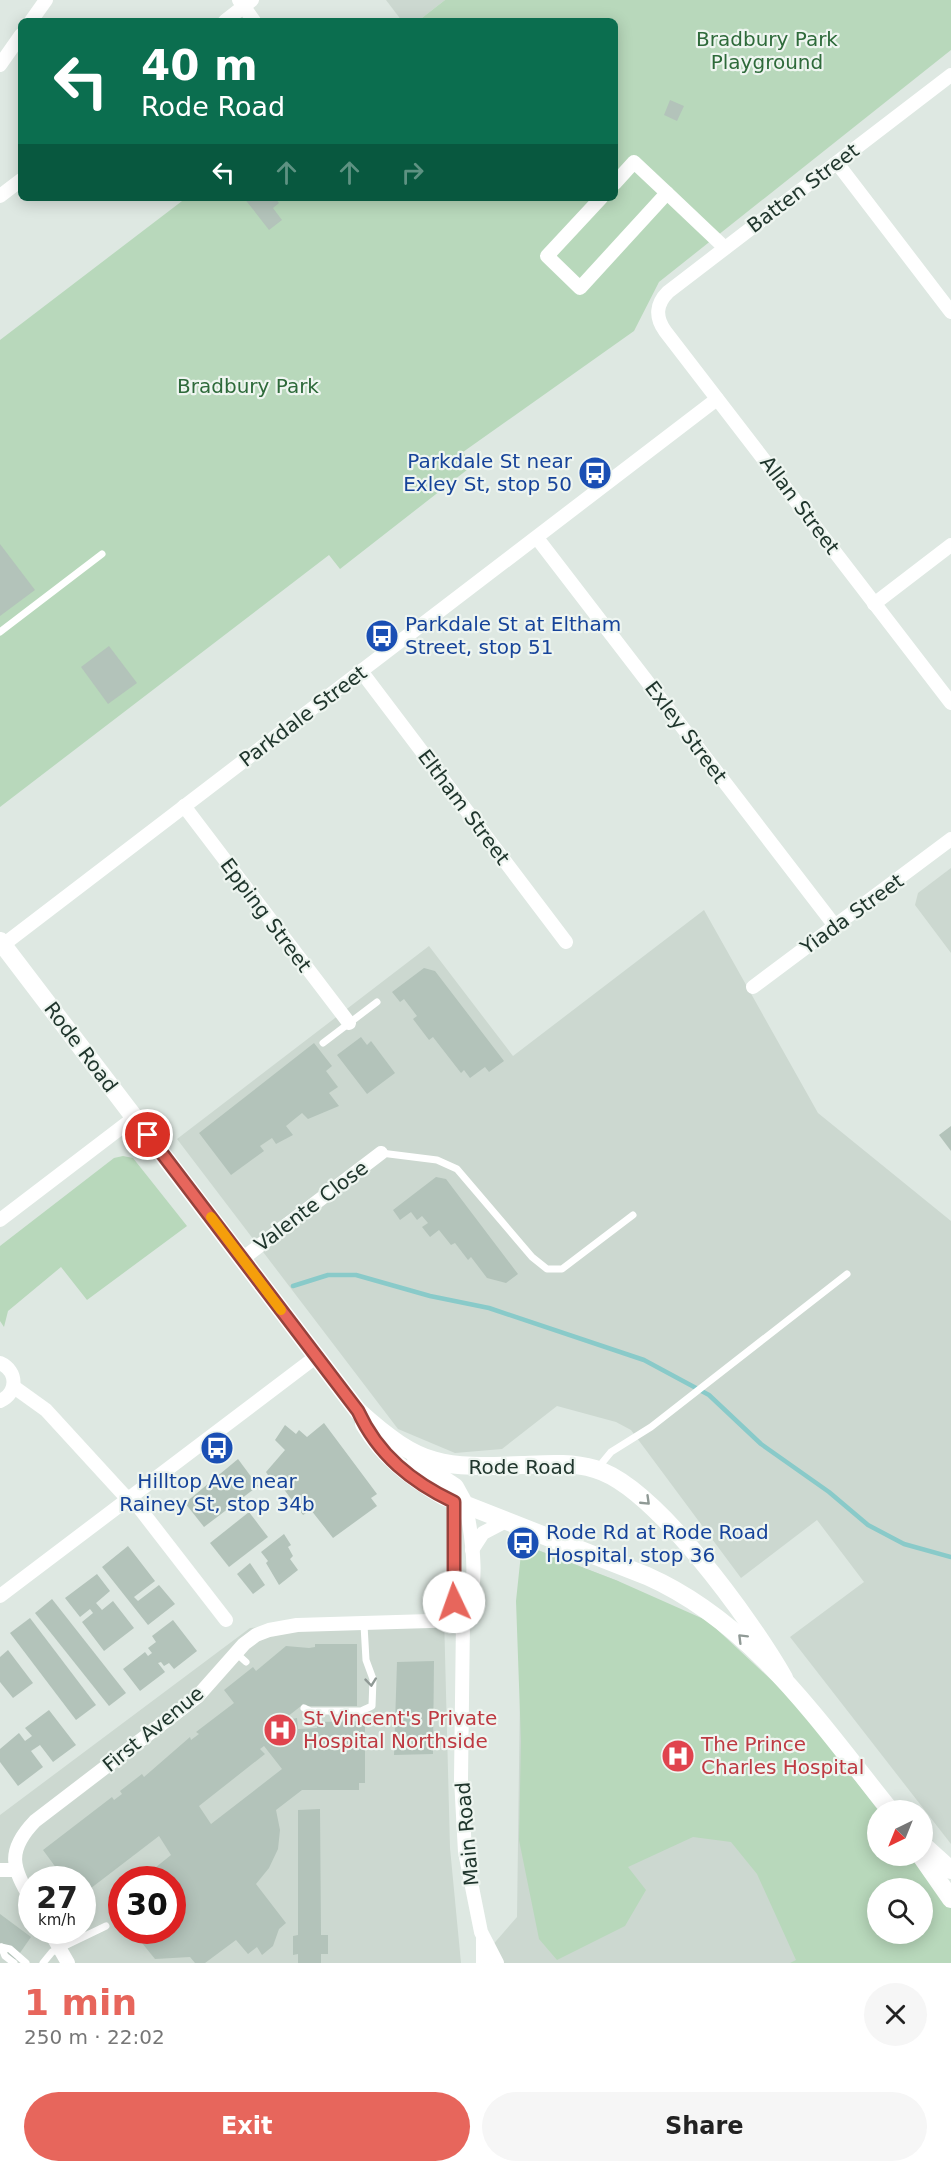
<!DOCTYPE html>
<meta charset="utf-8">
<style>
body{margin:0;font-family:"DejaVu Sans",sans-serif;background:#f6f6f6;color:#222;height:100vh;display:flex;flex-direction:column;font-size:22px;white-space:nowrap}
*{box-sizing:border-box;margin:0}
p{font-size:20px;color:#767676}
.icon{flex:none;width:33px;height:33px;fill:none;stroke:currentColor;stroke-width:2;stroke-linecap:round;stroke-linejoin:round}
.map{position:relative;height:1963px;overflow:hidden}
.side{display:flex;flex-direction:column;background:#fff;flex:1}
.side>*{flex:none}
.hud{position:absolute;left:18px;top:18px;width:600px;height:183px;border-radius:9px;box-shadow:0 3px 15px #0003;background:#0b6e4f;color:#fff;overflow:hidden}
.needle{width:39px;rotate:223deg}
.fabs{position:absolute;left:867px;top:1800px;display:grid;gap:12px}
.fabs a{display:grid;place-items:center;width:66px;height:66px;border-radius:50%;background:#fff;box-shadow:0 3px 15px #0003;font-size:30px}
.speed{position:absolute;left:18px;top:1866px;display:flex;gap:12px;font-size:30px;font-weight:700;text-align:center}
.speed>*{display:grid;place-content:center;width:78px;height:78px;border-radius:50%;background:#fff;box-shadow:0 3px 15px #0003;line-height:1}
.speed small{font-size:15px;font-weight:400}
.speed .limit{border:9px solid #d22;background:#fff;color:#111}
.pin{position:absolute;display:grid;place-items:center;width:51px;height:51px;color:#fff;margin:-26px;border:3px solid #fff;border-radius:50%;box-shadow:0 2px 6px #0007}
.me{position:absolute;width:66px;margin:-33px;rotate:357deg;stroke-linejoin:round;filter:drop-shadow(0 0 4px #0008)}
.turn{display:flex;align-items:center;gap:21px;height:126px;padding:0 24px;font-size:27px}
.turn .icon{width:78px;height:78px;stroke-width:2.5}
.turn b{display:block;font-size:42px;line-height:51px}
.lanes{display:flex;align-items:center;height:57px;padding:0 24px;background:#0003;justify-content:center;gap:30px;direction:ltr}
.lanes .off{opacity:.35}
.round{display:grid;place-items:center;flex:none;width:63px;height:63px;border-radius:32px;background:#f6f6f6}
.summary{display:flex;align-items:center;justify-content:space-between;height:102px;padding:0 24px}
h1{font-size:36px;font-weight:800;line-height:45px;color:#e7665c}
.action{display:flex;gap:12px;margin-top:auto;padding:12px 24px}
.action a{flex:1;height:69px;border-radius:36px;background:#e7665c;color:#fff;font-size:24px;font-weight:800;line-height:69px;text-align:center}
.action a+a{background:#f6f6f6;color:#222}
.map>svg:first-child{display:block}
.built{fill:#ccd8d0;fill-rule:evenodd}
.green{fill:#b8d8bb;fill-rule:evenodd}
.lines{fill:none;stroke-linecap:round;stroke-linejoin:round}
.stream{stroke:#89cac9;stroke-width:4.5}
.building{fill:#b3c3ba;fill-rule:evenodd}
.lane{stroke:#fff;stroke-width:7}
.street{stroke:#fff;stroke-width:14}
.secondary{stroke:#fff;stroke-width:18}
.oneway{stroke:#909a96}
.route-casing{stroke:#96423c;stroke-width:15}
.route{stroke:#e7665c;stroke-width:10}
.slow{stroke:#f59e0b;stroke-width:10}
.labels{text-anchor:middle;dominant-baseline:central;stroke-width:4.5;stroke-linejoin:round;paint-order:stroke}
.park-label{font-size:20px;fill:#2e6a3a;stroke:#eef5f0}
.street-label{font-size:20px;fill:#20362d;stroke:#eef5f0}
.transit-label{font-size:20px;fill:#164399;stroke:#eef5f0;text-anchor:start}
.health-label{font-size:20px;fill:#be3a42;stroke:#eef5f0;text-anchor:start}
</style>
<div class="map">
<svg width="951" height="1963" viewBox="0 0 951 1963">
<rect width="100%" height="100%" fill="#dee8e2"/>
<g class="built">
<path d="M386,0H445L418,21H402Z"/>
<path d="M951,868V953L915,905L918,893Z"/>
<path d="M704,910L818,1113L951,1221V1844L790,1637L864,1582L817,1520L741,1578L631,1430L616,1422L557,1406L502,1449L455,1453L398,1429L177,1139L429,946L513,1056Z"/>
<path d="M522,1544L618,1581L878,1810V1856H912L951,1963H477L517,1917ZM878,1888H922V1934H878Z"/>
<path d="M444,1615L450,1848L461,1963H0V1815L250,1628ZM32,1880H82V1930H32ZM122,1880H172V1930H122Z"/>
</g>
<g class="green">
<path d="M445,0H951V50L659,282L634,331L463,452L472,466L340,569L329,555L0,807V340L186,198H615V21H418Z"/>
<path d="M123,1156L133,1158L187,1226L87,1300L61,1267L8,1311L4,1327L0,1321V1246L114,1158Z"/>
<path d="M522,1544L618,1581L708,1621L795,1702L878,1810V1856H912L951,1907V1963H790L796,1960L757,1874L731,1842L693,1837L628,1867L646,1890L625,1926L557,1960L539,1939L519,1840L521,1741L516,1601ZM878,1888H922V1934H878Z"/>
</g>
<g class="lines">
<path class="stream" d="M293,1286L328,1275H356L430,1296L489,1308L644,1360L709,1395L761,1444L829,1492L868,1525L904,1544L951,1557"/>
</g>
<g class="building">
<path d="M670,100L684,106L677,121L664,115Z"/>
<path d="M244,198H275L279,203L273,208L282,220L269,230Z"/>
<path d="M0,544L35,590L0,616Z"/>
<path d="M109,646L137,683L108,704L81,667Z"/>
<path d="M424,968L435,971L504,1061L489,1072L485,1067L470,1078L464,1070L461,1073L433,1037L429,1040L413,1019L417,1016L404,999L400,1002L392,992Z"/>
<path d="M361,1037L367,1045L371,1041L395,1073L367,1094L337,1055Z"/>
<path d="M314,1043L332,1066L326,1071L338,1087L329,1093L339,1106L308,1119L302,1113L286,1126L293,1135L276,1144L272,1138L260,1146L264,1151L231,1175L199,1133Z"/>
<path d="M951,1126V1151L939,1135Z"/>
<path d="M436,1177L446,1179L518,1274L506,1283L487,1278L471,1257L468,1260L455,1243L451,1245L439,1230L430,1237L422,1227L428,1223L422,1216L417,1220L411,1212L400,1220L393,1210Z"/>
<path d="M324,1423L377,1494L371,1498L377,1506L333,1538L311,1510L303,1515L280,1484L275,1486L266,1472L285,1450L275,1440L285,1425L296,1434L299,1430L307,1437Z"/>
<path d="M238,1459L258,1486L204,1527L185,1503Z"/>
<path d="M249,1512L268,1537L229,1567L210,1543Z"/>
<path d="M284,1534L291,1545L288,1547L293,1556L290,1559L298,1570L279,1585L266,1563L268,1561L261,1552Z"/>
<path d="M128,1546L155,1581L134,1597L138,1601L159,1585L175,1604L148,1625L102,1567Z"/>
<path d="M250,1563L265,1585L253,1594L237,1574Z"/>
<path d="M97,1574L110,1591L96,1603L102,1610L113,1601L134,1628L104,1651L82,1622L93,1613L90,1609L80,1617L65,1598Z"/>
<path d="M52,1599L126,1693L109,1706L35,1613Z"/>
<path d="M30,1618L96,1705L76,1720L10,1633Z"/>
<path d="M173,1620L197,1651L174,1669L169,1663L164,1666L161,1662L158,1663L165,1672L140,1691L123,1669L145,1652L148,1656L152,1653L148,1648L156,1642L152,1636Z"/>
<path d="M315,1644H357V1706H301L282,1721L297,1718L298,1729L317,1728V1722L365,1721V1783H359V1790H302L276,1810L280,1830L278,1849L269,1868L256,1884L286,1923L279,1929L273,1946L262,1955L257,1947L248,1954L236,1940L205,1963H195L190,1957L155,1959L142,1943L148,1938L142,1930H172V1880H140L171,1855L159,1836L82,1895V1880H65L43,1850L112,1797L114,1800L122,1794L120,1791L142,1774L144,1777L190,1737L191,1740L199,1734L196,1732L234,1703L224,1690L253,1667L256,1671L286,1646L309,1648L315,1647ZM264,1746L282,1769L211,1824L199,1806L265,1754L260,1749Z"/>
<path d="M8,1650L33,1683L13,1698L0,1682V1657Z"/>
<path d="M434,1661L433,1754L394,1755L397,1662Z"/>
<path d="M49,1710L76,1745L53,1762L40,1745L31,1751L43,1767L18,1786L0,1762V1749L19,1733L25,1741L32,1736L25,1728Z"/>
<path d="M320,1809L321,1935H328V1954H321V1963H298V1954L293,1955V1936L298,1935V1810Z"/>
<path d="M122,1894V1916L111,1903Z"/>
<path d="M0,1914L31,1937L13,1963L0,1954Z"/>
</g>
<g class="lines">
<g class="lane">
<path d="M0,632L102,554"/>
<path d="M323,1043L377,1002"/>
<path d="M381,1153L437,1160L457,1169L532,1257L547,1269H562L633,1215"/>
<path d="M597,1469L611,1452L651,1427L847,1274"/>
<path d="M236,1653L246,1662"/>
<path d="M304,1708L310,1711H361L372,1706L373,1679L366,1660L364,1625"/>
<path d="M1,1947L10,1949L26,1963"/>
<path d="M1,1947L5,1956L14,1963"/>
<path d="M43,1963L52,1952L106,1926"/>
</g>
<g class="street">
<path d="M239,0L254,21"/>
<path d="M31,21L46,0"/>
<path d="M225,21L252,0"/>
<path d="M0,65L21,35"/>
<path d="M951,75L668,292C656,304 655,317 665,331L951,703"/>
<path d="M837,163L951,312"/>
<path d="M667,193L725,248"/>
<path d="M0,196L21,180"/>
<path d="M601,198L547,256L580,288L667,193L634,162L615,183"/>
<path d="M537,538L835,926"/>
<path d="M874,604L951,545"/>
<path d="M361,671L566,942"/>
<path d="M184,806L349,1023"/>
<path d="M3,945L717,399"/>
<path d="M753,987L951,839"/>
<path d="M0,1220L135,1117"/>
<path d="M242,1259L381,1153"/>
<path d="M0,1363C18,1371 18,1393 0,1401"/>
<path d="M14,1387L46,1410L123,1494L137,1505L226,1620"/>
<path d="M454,1502L453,1590L454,1602L463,1620L461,1779L465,1852L481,1932L497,1963"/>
<path d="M472,1550L483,1533L504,1522"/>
<path d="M0,1596L317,1356"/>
<path d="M463,1620C480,1589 473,1541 466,1507"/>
<path d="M0,1870H15"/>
<path d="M32,1901C12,1868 6,1851 35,1821L197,1697L244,1644L256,1635L269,1630L297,1625L463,1620"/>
<path d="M49,1930L68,1963"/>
<path d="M483,1939V1963"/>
</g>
<g class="secondary">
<path d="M0,941L358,1411C421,1468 443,1468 522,1465C547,1464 571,1462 595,1469C655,1486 753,1623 784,1678"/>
<path d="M364,1424C384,1457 410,1477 443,1496L647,1576C753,1623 819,1722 890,1810"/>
<path d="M416,1461L455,1487L466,1507"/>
<path d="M922,1844L951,1870"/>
<path d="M921,1856L951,1899"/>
</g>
</g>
<defs><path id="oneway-chevron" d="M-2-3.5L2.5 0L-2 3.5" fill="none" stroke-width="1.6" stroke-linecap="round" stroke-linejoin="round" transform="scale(1.5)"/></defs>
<g class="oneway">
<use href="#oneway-chevron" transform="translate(646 1501) rotate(44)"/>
<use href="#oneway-chevron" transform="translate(742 1638) rotate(-135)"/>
<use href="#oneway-chevron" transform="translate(371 1682) rotate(84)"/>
</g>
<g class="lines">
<g class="route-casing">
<path id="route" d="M148,1135L358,1411C378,1455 412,1482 454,1502V1602"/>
</g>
<use href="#route" class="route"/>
<path class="slow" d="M211,1217L281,1310"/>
</g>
<defs>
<g id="bus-disc" transform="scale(1.725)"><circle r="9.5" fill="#1a4fb4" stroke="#eef5f0"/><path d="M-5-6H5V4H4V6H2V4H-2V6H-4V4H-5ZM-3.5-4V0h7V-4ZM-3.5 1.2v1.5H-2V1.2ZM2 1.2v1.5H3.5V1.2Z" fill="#fff"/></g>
<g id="hospital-disc" transform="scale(1.725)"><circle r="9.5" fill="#e0444e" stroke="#eef5f0"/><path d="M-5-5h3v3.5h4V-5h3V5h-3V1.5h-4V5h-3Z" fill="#fff"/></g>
</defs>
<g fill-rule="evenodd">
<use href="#bus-disc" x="595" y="473"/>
<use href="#bus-disc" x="382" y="636"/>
<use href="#bus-disc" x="217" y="1448"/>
<use href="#bus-disc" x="523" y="1543"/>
<use href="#hospital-disc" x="280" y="1730"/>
<use href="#hospital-disc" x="678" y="1756"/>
</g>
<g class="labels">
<g class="park-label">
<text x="767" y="39">Bradbury Park<tspan x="767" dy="23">Playground</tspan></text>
<text x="248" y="386">Bradbury Park</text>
</g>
<g class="street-label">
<text transform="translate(803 188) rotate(-37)">Batten Street</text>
<text transform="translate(800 505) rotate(53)">Allan Street</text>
<text transform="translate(303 716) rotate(-37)">Parkdale Street</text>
<text transform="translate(686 732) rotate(53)">Exley Street</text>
<text transform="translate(464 807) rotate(53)">Eltham Street</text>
<text transform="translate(852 914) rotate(-36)">Yiada Street</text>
<text transform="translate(266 915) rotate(53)">Epping Street</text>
<text transform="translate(81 1047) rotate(53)">Rode Road</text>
<text transform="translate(311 1206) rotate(-37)">Valente Close</text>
<text x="522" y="1467">Rode Road</text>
<text transform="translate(153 1729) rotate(-39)">First Avenue</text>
<text transform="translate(467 1834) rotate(-95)">Main Road</text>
</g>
<g class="transit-label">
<text x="572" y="461" text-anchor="end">Parkdale St near<tspan x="572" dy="23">Exley St, stop 50</tspan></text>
<text x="405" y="624">Parkdale St at Eltham<tspan x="405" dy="23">Street, stop 51</tspan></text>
<text x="217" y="1481" text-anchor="middle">Hilltop Ave near<tspan x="217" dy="23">Rainey St, stop 34b</tspan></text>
<text x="546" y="1532">Rode Rd at Rode Road<tspan x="546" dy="23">Hospital, stop 36</tspan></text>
</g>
<g class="health-label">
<text x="303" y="1718">St Vincent's Private<tspan x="303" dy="23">Hospital Northside</tspan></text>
<text x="701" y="1744">The Prince<tspan x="701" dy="23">Charles Hospital</tspan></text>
</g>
</g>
</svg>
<div class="fabs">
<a><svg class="needle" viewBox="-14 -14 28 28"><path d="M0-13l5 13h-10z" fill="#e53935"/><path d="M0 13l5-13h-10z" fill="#767676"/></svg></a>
<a><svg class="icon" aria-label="search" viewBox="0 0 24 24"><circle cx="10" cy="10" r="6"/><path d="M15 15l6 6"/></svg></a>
</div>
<div class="speed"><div>27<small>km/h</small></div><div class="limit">30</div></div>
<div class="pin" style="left:148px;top:1135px;background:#d93025"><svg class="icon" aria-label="arrive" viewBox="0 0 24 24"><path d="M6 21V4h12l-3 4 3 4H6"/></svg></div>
<svg class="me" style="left:454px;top:1602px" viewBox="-20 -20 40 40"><circle r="19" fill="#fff"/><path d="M0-13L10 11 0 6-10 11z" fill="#e7665c"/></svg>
<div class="hud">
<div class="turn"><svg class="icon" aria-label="left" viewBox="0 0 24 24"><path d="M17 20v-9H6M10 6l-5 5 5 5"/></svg><div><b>40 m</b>Rode Road</div></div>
<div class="lanes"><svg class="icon" aria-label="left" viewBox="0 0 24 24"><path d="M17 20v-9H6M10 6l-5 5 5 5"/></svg><svg class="icon off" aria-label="ahead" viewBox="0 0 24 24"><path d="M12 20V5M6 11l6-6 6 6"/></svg><svg class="icon off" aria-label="ahead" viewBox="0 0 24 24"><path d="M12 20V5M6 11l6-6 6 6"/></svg><svg class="icon off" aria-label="right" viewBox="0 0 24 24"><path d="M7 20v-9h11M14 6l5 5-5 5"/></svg></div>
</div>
</div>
<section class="side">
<div class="summary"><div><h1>1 min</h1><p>250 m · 22:02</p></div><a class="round"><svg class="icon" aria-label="close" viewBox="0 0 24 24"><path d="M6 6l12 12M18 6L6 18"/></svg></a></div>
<div class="action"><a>Exit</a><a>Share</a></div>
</section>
